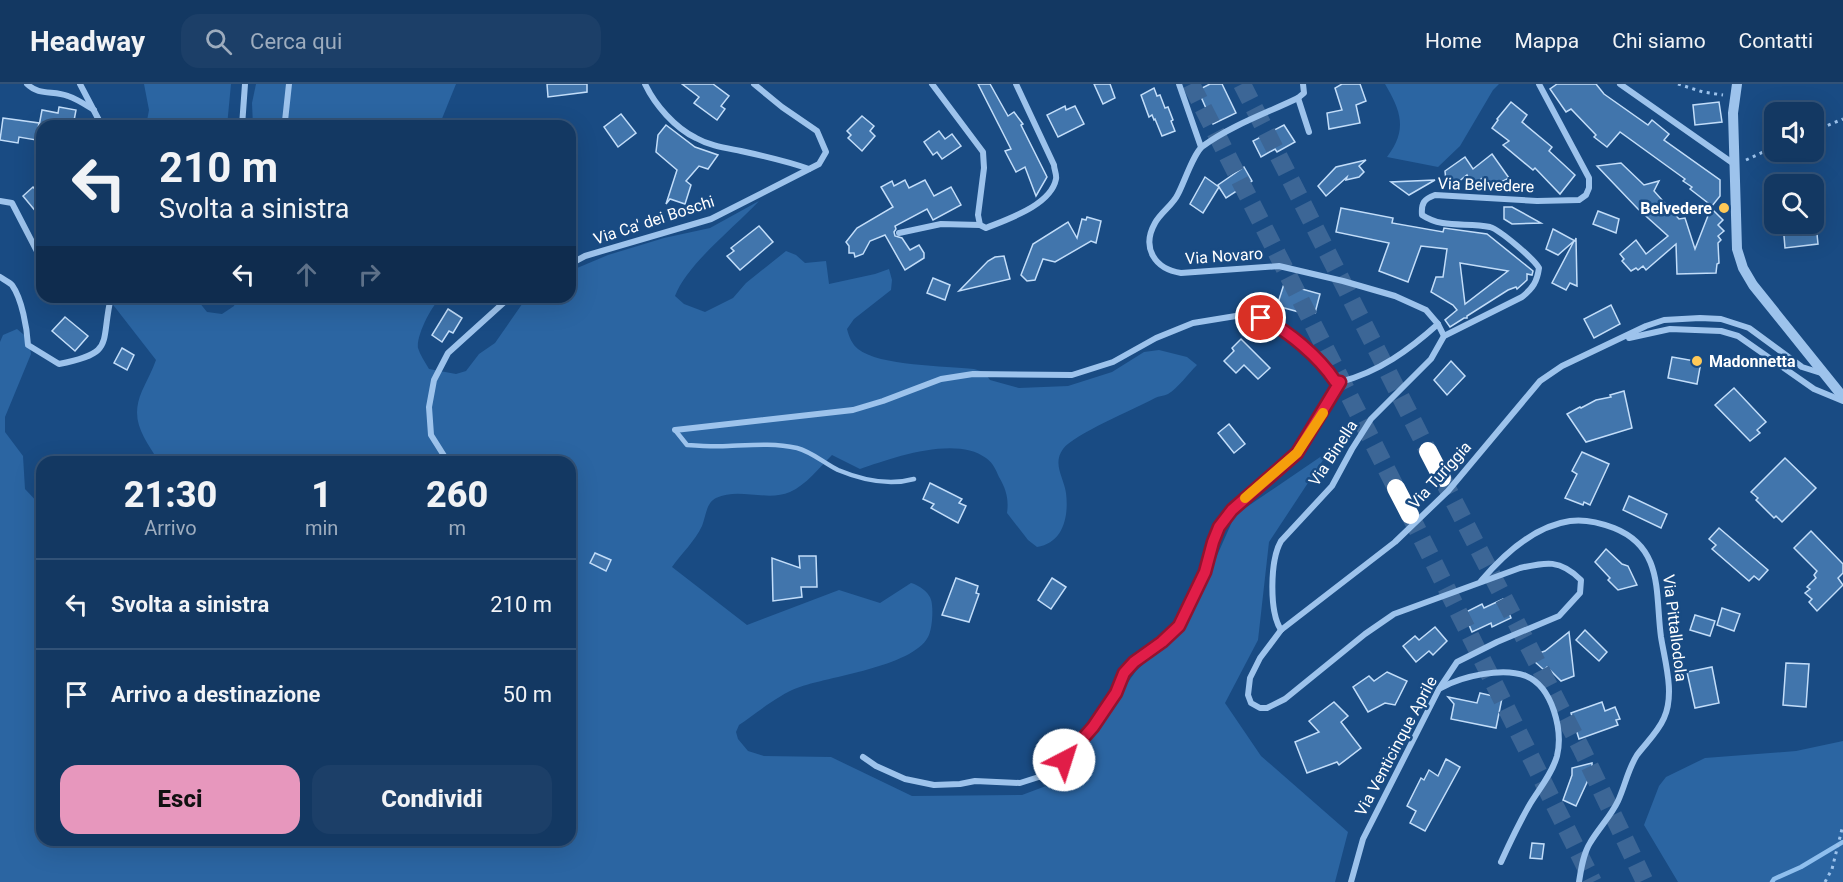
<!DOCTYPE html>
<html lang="it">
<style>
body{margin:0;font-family:Roboto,sans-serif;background:#1c3f68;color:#f1f3f6;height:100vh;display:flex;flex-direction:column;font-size:22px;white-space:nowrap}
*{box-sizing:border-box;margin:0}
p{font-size:20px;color:#9dacbe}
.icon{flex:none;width:33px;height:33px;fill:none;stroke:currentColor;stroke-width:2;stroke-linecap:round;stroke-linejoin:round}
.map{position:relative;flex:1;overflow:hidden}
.panel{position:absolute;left:36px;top:372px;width:540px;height:390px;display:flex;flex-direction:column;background:#133862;border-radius:18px;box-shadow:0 6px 24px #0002,0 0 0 2px #325277}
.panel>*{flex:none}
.hud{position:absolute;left:36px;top:36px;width:540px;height:183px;border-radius:18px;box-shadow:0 6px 24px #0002,0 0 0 2px #325277;background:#133862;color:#f1f3f6;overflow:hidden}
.tools{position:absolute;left:1764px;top:18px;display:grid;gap:12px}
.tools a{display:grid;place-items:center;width:60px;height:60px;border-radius:12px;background:#133862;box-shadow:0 6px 24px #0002,0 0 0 2px #325277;font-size:30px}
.pin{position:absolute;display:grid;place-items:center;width:51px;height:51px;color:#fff;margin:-26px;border:3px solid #fff;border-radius:50%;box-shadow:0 2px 6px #0007}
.me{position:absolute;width:66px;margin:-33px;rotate:40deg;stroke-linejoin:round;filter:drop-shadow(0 0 4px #0008)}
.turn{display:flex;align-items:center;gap:21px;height:126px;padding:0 24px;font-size:27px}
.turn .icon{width:78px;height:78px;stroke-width:2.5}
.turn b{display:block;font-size:42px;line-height:51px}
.lanes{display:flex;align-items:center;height:57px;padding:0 24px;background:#0003;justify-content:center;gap:30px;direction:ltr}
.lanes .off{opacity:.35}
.eta{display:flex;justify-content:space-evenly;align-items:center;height:102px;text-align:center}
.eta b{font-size:36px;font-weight:800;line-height:42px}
.button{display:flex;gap:12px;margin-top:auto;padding:12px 24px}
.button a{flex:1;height:69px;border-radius:18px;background:#e797bd;color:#111;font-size:24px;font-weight:800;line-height:69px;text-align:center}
.button a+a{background:#1c3f68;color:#f1f3f6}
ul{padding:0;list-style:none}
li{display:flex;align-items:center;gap:18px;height:90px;padding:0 24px;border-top:2px solid #325277}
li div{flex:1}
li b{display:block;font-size:22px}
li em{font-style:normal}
header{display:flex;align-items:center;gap:36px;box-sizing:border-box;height:84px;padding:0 30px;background:#133862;border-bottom:2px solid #325277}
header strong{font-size:28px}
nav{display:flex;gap:33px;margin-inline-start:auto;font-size:21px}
.search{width:420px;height:54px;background:#1c3f68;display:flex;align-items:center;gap:15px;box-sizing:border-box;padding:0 21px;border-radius:18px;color:#9dacbe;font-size:22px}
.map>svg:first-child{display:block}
.green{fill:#2b65a2}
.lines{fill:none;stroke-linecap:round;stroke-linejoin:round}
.stream{stroke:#8fbfee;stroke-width:4.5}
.building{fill:#4175ac;stroke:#c2ddf9;stroke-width:1.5;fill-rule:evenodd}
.motorway-tunnel{stroke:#3c6696;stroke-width:18;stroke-dasharray:18 9;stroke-linecap:butt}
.path{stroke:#9dc3ec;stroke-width:3;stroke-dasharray:3 4.5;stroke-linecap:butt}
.service{stroke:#9dc3ec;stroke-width:4.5}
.minor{stroke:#9dc3ec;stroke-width:6}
.tertiary{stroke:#9dc3ec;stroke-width:10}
.motorway{stroke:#fff;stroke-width:18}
.route-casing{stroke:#92132f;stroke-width:15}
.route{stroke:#e11d48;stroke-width:10}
.slow{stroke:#f59e0b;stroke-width:10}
.poi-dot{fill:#ffc957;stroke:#194b83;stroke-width:2}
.labels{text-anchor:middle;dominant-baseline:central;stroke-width:5;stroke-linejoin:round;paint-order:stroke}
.street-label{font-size:16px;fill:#fff;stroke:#194b83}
.poi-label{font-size:16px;font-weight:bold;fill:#fff;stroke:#194b83;text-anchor:end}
</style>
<header>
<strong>Headway</strong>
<div class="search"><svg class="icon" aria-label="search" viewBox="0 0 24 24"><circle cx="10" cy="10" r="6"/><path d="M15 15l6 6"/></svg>Cerca qui</div>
<nav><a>Home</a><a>Mappa</a><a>Chi siamo</a><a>Contatti</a></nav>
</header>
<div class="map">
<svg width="1843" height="798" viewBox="0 0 1843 798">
<rect width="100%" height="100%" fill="#194b83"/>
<g class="green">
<path d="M144,0H231L227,42H146L149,26Z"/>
<path d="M256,0H456L439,42H253L252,19Z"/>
<path d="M1385,0H1499L1493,6L1460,62L1438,83L1387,73C1408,46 1401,27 1385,0Z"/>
<path d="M759,117C735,143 687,180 675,212L684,220L705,228L733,214L746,199L786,167L796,171L805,179L826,177L829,200L875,190L889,185L892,196L891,206L854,235L847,245C849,253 852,260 858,265C879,282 946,282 974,285L984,288L990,296L1019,304L1068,302L1112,288L1144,268L1159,266L1187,273L1197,281C1188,290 1178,304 1168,310C1164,312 1159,312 1155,314C1135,325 1074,350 1063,365C1052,380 1064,394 1066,409C1069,433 1063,459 1037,463L1028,456L1007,429C1009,415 1006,405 999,393C996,386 993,379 986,374C956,351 891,374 860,385L832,371C819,384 806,401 790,408C767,418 739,403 716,414C706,419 706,432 702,442C695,457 682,469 672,483L747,541L839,506L880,519L911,499C921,502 932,510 932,521C933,529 932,546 928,553C912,583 829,592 797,604C780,610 755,630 739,641L736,648L738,655L748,667L764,672L831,673L912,712L1022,711L1054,699L1061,692L1136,587L1187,539L1235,431L1329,367L1269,458L1258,556L1225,619L1261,672L1348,748L1335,798H0V258L3,251L17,245L29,255L31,270L5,333V348L23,372L25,405L42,423V756H570V378L482,376L159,378C144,353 129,337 142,307C147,296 152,287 156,276L107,213H195L207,228L222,230L234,222L237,213H442C432,220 416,252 418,264C420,271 425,278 429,285L456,290L466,287L479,270L495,259L527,213H570V187L608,171L664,154L710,144Z"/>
<path d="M1843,657V798H1678L1644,741L1659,702L1666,693L1705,674L1796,667Z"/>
</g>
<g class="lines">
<path class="stream" d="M1772,798L1774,795L1801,783L1843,758"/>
</g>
<g class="building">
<path d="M547,0H587V8L548,13Z"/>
<path d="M682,0H713L729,12L721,22L725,25L717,36L694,19L699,13Z"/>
<path d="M978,0H990L1008,32L1014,28L1023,40L1021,41L1047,93L1036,112L1025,83L1016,88L1005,67L1011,65Z"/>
<path d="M1094,0H1110L1115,14L1103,20Z"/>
<path d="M1210,0H1222L1236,29L1213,40L1198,6Z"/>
<path d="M1342,0H1360L1366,17L1356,21L1360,39L1329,45L1327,29L1342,26L1335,4Z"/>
<path d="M1557,0H1596L1604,10L1648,41L1652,36L1669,50L1664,56L1720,96V112L1712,122L1690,105L1692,103L1683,97L1685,95L1620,48L1607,63L1594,53L1596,51L1571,25L1566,28L1550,5Z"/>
<path d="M1154,4L1157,12L1160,11L1165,24L1168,23L1173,36L1171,37L1175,47L1162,52L1155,35L1154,36L1152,31L1149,33L1141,11Z"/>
<path d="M1511,18L1527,31L1522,38L1552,63L1549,67L1575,91L1560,110L1535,84L1533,86L1503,61L1509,57L1492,44L1498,36L1497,35Z"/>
<path d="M1719,18L1722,38L1695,41L1693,21Z"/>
<path d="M1065,22L1066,26L1075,22L1084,40L1058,53L1047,31Z"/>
<path d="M59,23L76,26L73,42H39L42,26L58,29Z"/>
<path d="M621,30L636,49L618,63L604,43Z"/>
<path d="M862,32L874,42L870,47L875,52L862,67L848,54L851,51L847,47Z"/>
<path d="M3,34L39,39L36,56L19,53L18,59L0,56Z"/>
<path d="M666,41L695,63L718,71L708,85L699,82L686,97L691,101L685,120L670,115L666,120L677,86L656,68L658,51Z"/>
<path d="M1284,41L1295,58L1277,68L1275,65L1261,73L1253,57Z"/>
<path d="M939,47L945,55L952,50L961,62L942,75L937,68L933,71L924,58Z"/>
<path d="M1492,70L1509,94L1501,98V100L1492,103L1484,93L1472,101L1467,91L1458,98L1446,97L1445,87L1465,73L1473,85Z"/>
<path d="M1366,76L1359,82L1364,88L1359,93L1346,96L1347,93L1326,112L1318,102L1336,83Z"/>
<path d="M1621,79L1644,101L1659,97L1654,107L1679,135L1685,134L1695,165L1711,124L1723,136L1718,141L1724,147L1718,152L1721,156L1718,159L1719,179L1717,180L1716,189L1677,190L1676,160L1646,186L1643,182L1638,186L1636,184L1631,187L1622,177L1624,175L1620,170L1636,156L1646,170L1668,152L1638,125L1597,82Z"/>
<path d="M1244,83L1252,97L1226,114L1219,103L1203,129L1190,120L1205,93L1219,103L1218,101Z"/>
<path d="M905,96L909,104L925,96L934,112L951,103L961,121L933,136L927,125L895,142L896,145L894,148L895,152L902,154L910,166L919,161L924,169V174L905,186L885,151L870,157L863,170L855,173L854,169H849V162L846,158L857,144L893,123L881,103L892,97L894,102Z"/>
<path d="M1435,96L1409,111L1391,98Z"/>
<path d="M33,103L42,113V135L23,112Z"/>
<path d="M1504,123H1512L1541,139L1512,140L1504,135Z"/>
<path d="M1341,124L1393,134L1392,139L1443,148L1444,144L1487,150L1533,187L1532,191L1527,190V196L1517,205L1516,203L1508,206L1467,232V234H1464L1450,243L1445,236L1457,226L1453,221L1431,208L1436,193H1443L1447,165L1421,162L1408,198L1379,187L1389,159L1336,148ZM1460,179L1508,187L1465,220Z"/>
<path d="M1598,127L1619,135L1616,149L1593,140Z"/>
<path d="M1087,133L1101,137L1096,159L1091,157L1055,178L1043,175L1035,196L1027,197L1021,191L1033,160L1068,138L1077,154L1082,135L1086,136Z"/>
<path d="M1783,140H1816L1818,160L1785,164Z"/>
<path d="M759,142L773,158L740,186L727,172L734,167L731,164Z"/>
<path d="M1553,145L1575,157L1576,154L1577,202L1570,199L1566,206L1552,199L1574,157L1558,171L1546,165Z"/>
<path d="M1004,172L1010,195L959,207L988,177L995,173Z"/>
<path d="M933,194L950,201L945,216L927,209Z"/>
<path d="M1284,200L1320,210L1315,229L1300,224L1299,228L1277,222Z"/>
<path d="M1611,221L1620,240L1594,254L1584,235Z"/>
<path d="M448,225L462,234L453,249L449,247L442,258L432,251Z"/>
<path d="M65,233L88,252L75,267L52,247Z"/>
<path d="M1241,255L1270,284L1258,295L1244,281L1236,289L1224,277L1234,267L1232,264Z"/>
<path d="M122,264L134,271L127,286L114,279Z"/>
<path d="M1672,273L1701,278L1697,300L1668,294Z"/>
<path d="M1451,277L1465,292L1447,311L1434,296Z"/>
<path d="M1734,304L1766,338L1757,346L1760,349L1750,357L1715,321Z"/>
<path d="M1624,307L1632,344L1586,358L1567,330L1580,323L1581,324L1596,316L1611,313L1610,311Z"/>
<path d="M1229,340L1245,360L1234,369L1218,349Z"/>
<path d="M1582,368L1609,380L1590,421L1584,418L1583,421L1565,414L1577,390L1572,387Z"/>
<path d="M1785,374L1816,404L1782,438L1776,432L1774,434L1756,416L1758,414L1751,408Z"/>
<path d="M930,399L962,415L959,419L966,422L958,439L931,424L934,420L923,415Z"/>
<path d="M1629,412L1667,430L1661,444L1623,426Z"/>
<path d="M1719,444L1768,486L1759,496L1754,492L1749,497L1712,465L1716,461L1709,455Z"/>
<path d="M1811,447L1843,480V489L1838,494L1843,501L1817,527L1809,518L1812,515L1805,509L1810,505L1807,503L1816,494L1814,491L1817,487L1794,464Z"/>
<path d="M1606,465L1622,480L1628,482L1637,501L1618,506L1608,496L1610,494L1595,478Z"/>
<path d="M595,469L611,476L606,487L590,479Z"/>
<path d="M799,472H816L817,503H801L802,513L773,517L772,474L800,484Z"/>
<path d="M956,494L978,502L976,509L979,510L969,538L942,531Z"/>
<path d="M1052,494L1066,503L1051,525L1038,516Z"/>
<path d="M1503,515L1511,534L1492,543L1491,539L1472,548L1464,529L1482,520L1484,524Z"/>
<path d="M1722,524L1740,530L1734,547L1717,541Z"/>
<path d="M1695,531L1715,537L1710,552L1690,546Z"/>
<path d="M1435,543L1447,557L1433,571L1429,567L1416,578L1403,562L1415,552L1419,556Z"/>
<path d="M1585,546L1607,568L1599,577L1576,556Z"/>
<path d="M1569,548L1574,592L1561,597L1547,583L1544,586L1534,577L1536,570L1545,567Z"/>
<path d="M1786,579L1809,580L1806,623L1783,621Z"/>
<path d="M1712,583L1719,619L1695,624L1687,588Z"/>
<path d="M1387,588L1407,597L1395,621L1385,619L1368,628L1353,603L1369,592L1374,597Z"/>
<path d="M1480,609L1502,614L1496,644L1451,635L1454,620L1448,613L1477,619Z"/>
<path d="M1334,618L1348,632L1341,638L1361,664L1339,681L1337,678L1307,689L1295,658L1319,648L1309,637Z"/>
<path d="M1602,618L1605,627L1615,623L1620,635L1616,636L1618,641L1579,655L1571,629Z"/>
<path d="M1446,675L1460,683L1425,747L1410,739L1416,727L1407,722L1421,694L1424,696L1429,686L1438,692Z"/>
<path d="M1592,679V695L1589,694L1576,722L1563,716L1572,691V684Z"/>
<path d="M1532,759L1544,760L1542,775L1530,774Z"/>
</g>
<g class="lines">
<g class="motorway-tunnel">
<path d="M1191,0L1396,404"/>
<path d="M1242,0L1428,367"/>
<path d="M1442,394L1582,666L1645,798"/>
<path d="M1410,431L1593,798"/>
</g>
<g class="path">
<path d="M1678,0L1703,8L1723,11"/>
<path d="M1814,47L1843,35"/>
<path d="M1746,76L1774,63"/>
<path d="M1825,798L1832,785L1843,741"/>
</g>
<path class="service" d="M675,346L687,361C700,362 715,363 728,362C752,361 774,359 797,364C812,368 824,379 838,386C862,396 889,402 914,395"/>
<g class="minor">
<path d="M27,0C39,12 54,6 68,12C77,15 86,21 94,26"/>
<path d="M80,0L102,42"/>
<path d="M645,0C655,21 675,44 696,54C710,62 726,64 741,67C764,72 787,77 809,85"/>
<path d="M932,0L983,68L984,84L978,131L980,141L986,144C1008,135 1051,121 1056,95C1057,91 1054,85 1054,81L1016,0"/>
<path d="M1179,0L1201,63"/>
<path d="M1303,0L1304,9L1298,14C1267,29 1232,41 1203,62C1194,68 1184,99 1178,110C1173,121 1161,128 1155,139C1141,164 1155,185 1181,189L1279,182L1343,197L1395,212L1426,226L1438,240L1444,252"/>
<path d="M1620,0L1734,80"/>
<path d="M1298,14L1309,48"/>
<path d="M242,42L245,0"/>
<path d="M287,42L285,37L289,0"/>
<path d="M0,117L12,119L42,177"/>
<path d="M899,149L941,140L980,141"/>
<path d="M570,180L585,172L711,135L819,80L826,68L817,47L782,23L754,0"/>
<path d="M0,193C3,195 9,198 12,201C22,215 27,244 28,261L59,280C116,269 100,260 111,213"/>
<path d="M1629,254L1670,245L1721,247L1738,252L1814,305L1843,317"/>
<path d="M1340,298C1379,288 1409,266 1438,240"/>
<path d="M675,346L853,326L883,317L941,295L973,290L1072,291L1113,278L1156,254L1193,239L1248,230L1271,238L1326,283L1335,297L1340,298"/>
<path d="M448,378L431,351L429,323L434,296L448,269L510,213"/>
<path d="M1481,497C1504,470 1534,442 1570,437C1584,435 1601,439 1614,444C1664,464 1655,509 1661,553C1665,578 1675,610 1664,634C1658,648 1646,659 1637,671C1628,685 1625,702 1618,717C1611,732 1598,745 1590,759C1583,770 1581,786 1579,798"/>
<path d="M1281,546C1269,528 1270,476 1281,457L1332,402L1352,365L1371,335L1431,275L1444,252L1522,213C1533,204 1537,198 1539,184C1534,175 1500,146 1490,143C1466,138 1443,145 1422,131C1421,119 1424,115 1435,111L1537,117L1579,116L1586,111L1589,104V94L1539,0"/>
<path d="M1441,604C1462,592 1503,583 1526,592C1553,603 1563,647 1557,672C1552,690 1539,705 1530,720C1519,739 1510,758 1501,778"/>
<path d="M863,673L876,682L905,695L934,701L960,700L975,697L1020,699L1045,691L1064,676L1093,643L1116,609L1124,589L1134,578L1162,558L1179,542L1205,488L1213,458L1219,443L1232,426L1297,369L1340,298"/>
<path d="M1351,798L1363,755L1439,605L1457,578L1497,558L1559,532L1580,509L1581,496C1560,475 1546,478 1520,484L1394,530L1365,550L1285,615L1267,624H1260L1251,619L1248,611L1250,594L1260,574L1281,546L1395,458L1448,407L1540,297L1562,282L1646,242L1664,236L1700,234L1721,235L1749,244L1802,283L1821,289"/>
</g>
<path class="tertiary" d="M1737,0L1733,29L1737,165L1743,184L1753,201L1843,313"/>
<g class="motorway">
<path d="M1428,367L1442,394"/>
<path d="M1396,404L1410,431"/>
</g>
</g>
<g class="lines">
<g class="route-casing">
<path id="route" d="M1064,676L1093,643L1116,609L1124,589L1134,578L1162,558L1179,542L1205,488L1213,458L1219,443L1232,426L1297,369L1340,298L1335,297C1320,274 1287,245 1261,234"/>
</g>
<use href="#route" class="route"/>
<path class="slow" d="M1245,414L1297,369L1323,329"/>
</g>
<g class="poi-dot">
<circle cx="1724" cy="124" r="6"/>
<circle cx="1697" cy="277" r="6"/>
</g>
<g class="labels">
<g class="street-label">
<text transform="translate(1486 101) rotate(2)">Via Belvedere</text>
<text transform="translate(654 136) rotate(-18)">Via Ca' dei Boschi</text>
<text transform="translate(1224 172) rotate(-4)">Via Novaro</text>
<text transform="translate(1333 369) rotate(-57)">Via Binella</text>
<text transform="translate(1440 391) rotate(-48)">Via Turiggia</text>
<text transform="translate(1675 544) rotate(83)">Via Pittallodola</text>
<text transform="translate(1396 662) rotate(-62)">Via Venticinque Aprile</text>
</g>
<g class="poi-label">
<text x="1712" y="124">Belvedere</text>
<text x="1709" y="277" text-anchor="start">Madonnetta</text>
</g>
</g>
</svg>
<div class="tools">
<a><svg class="icon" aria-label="sound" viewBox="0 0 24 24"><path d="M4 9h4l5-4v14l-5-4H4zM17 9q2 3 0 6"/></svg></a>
<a><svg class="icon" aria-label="search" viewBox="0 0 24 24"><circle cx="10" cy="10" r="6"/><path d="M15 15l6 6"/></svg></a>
</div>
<div class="pin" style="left:1261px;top:234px;background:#d93025"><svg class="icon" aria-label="arrive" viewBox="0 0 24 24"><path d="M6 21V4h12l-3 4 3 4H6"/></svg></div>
<svg class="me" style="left:1064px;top:676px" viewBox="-20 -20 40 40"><circle r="19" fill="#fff"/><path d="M0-13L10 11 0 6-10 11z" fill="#e11d48"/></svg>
<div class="hud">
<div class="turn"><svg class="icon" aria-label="left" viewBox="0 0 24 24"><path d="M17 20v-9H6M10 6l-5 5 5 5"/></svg><div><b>210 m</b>Svolta a sinistra</div></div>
<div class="lanes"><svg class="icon" aria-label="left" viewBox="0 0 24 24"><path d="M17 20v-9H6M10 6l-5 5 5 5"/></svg><svg class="icon off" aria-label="ahead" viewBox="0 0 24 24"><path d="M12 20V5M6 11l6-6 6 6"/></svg><svg class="icon off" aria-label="right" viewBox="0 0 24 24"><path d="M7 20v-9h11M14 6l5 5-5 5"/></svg></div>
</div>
<section class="panel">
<div class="eta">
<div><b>21:30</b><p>Arrivo</p></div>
<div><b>1</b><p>min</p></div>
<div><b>260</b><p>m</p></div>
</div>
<ul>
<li><svg class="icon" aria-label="left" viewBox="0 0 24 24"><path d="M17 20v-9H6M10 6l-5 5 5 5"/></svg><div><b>Svolta a sinistra</b></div><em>210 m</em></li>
<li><svg class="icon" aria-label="arrive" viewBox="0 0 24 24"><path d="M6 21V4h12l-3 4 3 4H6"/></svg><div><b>Arrivo a destinazione</b></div><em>50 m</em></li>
</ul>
<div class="button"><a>Esci</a><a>Condividi</a></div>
</section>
</div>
